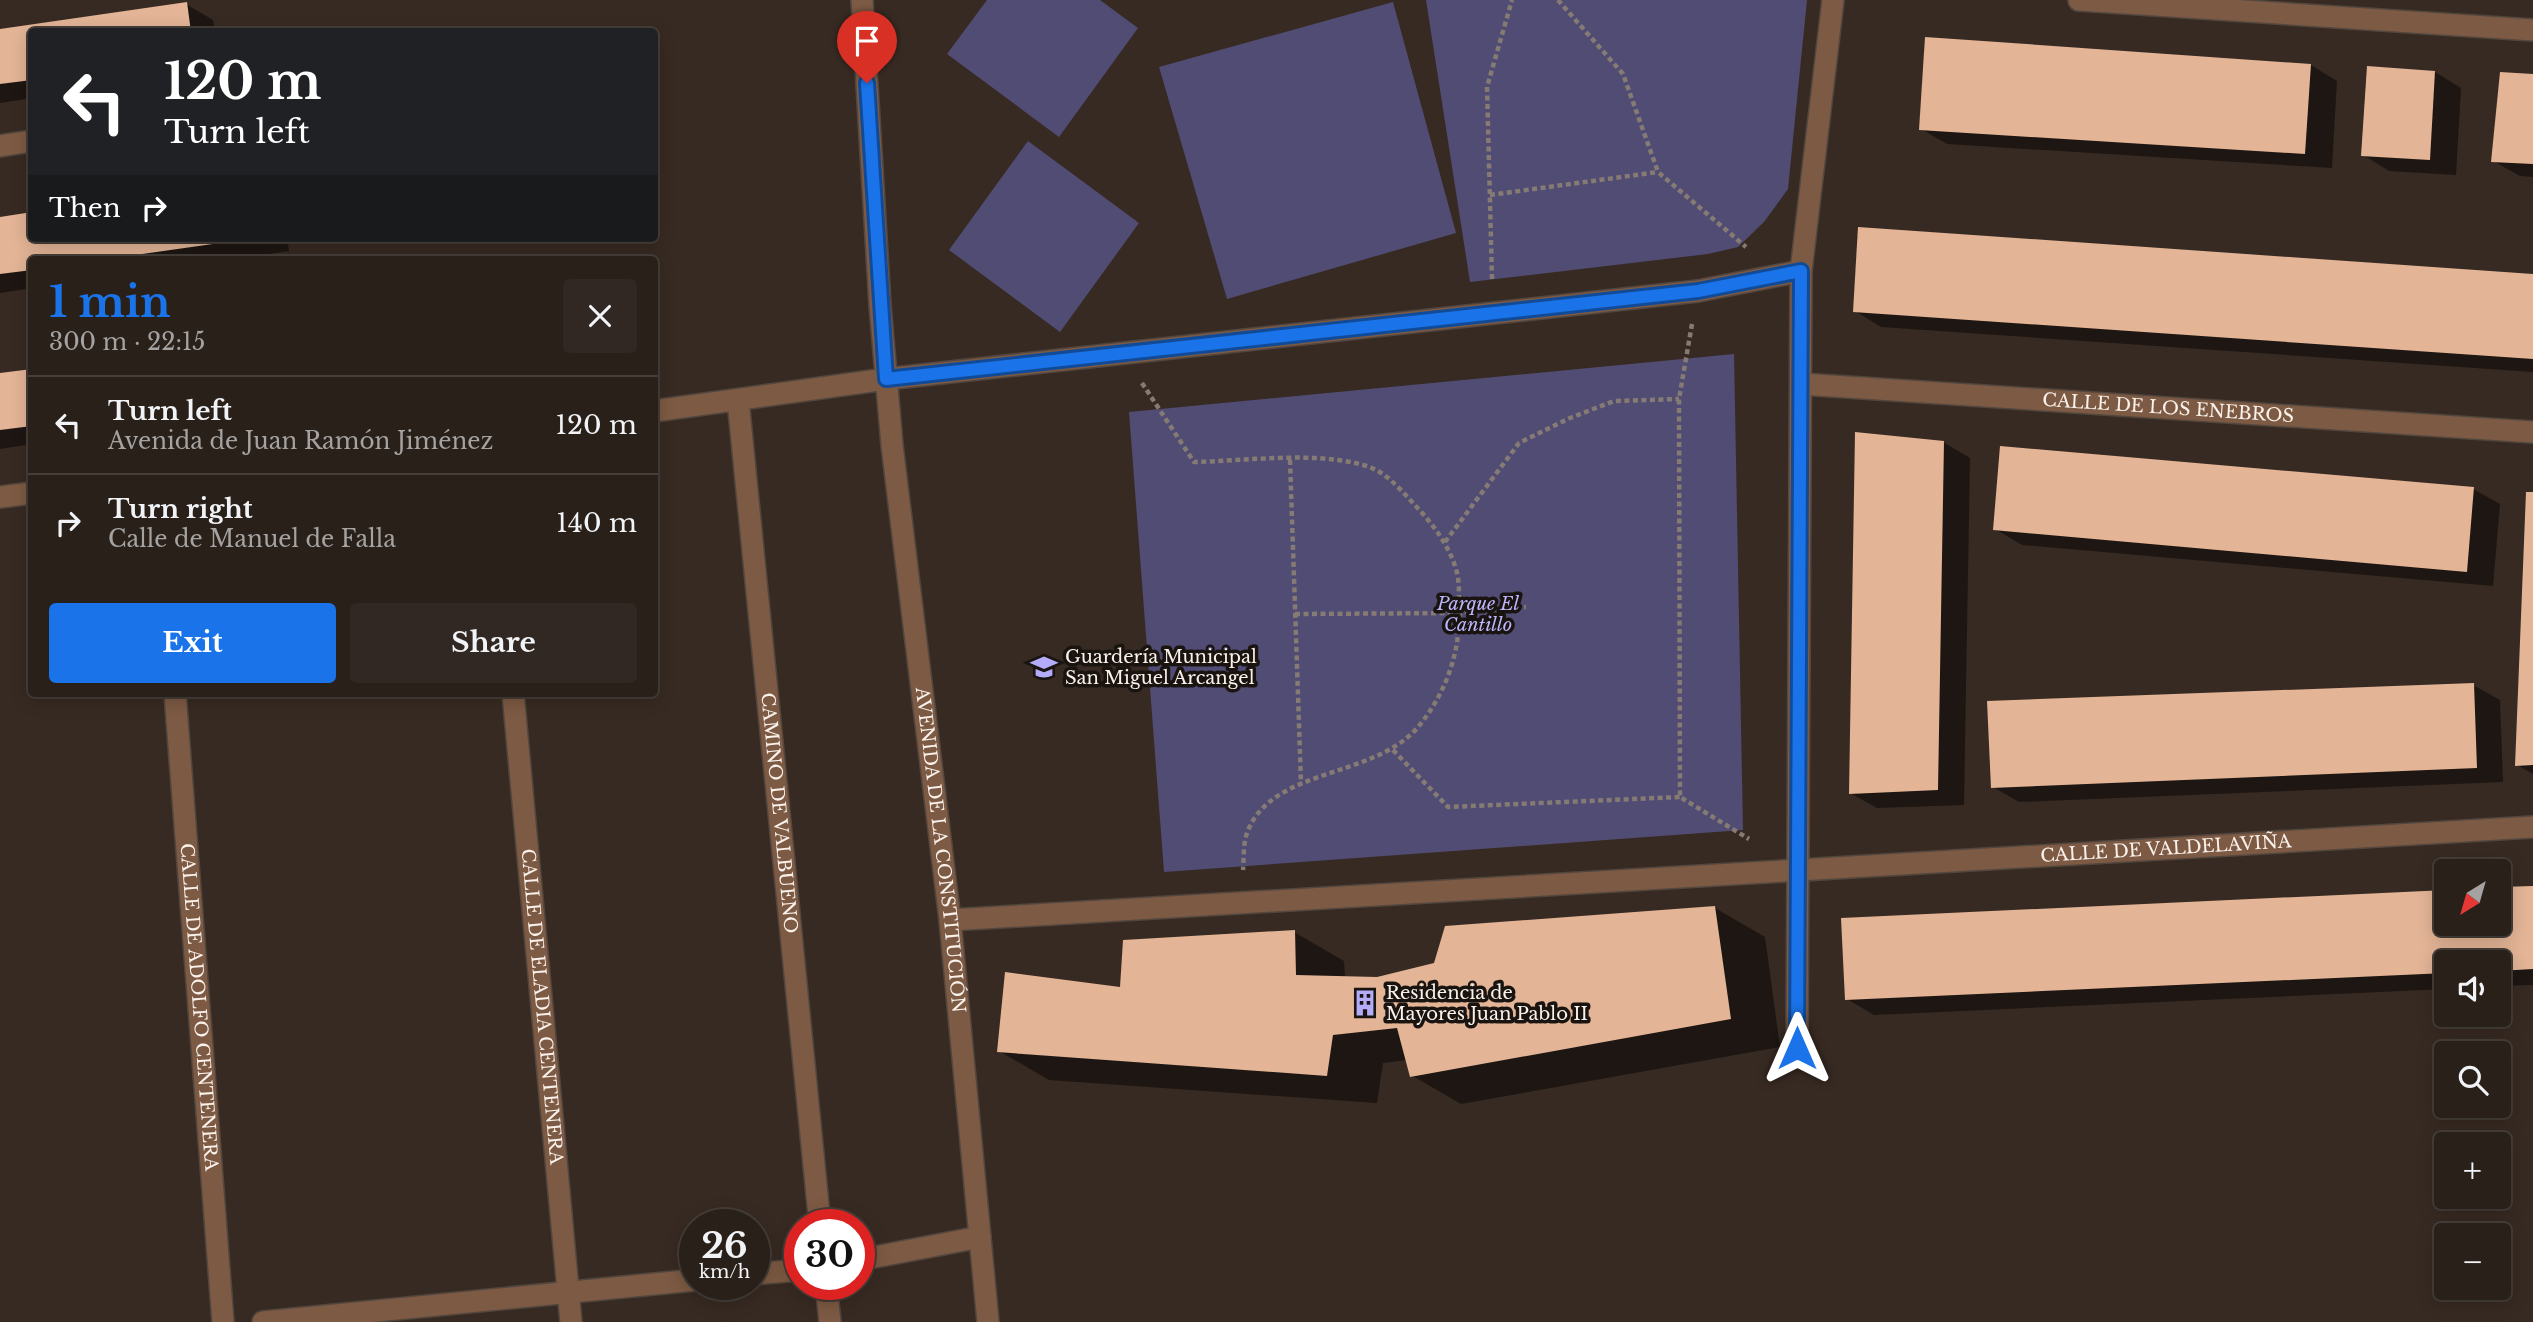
<!DOCTYPE html>
<meta charset="utf-8">
<style>
body{margin:0;font-family:"Libre Baskerville",serif;background:#312823;color:#f1f3f6;height:100vh;display:flex;flex-direction:column;font-size:26px;white-space:nowrap}
*{box-sizing:border-box;margin:0}
p{font-size:23px;color:#a5a3a2}
.icon{flex:none;width:38px;height:38px;fill:none;stroke:currentColor;stroke-width:2;stroke-linecap:round;stroke-linejoin:round}
.map{position:relative;flex:1;overflow:hidden}
.details{position:absolute;left:28px;top:256px;width:630px;height:441px;display:flex;flex-direction:column;background:#29201a;border-radius:7px;box-shadow:0 4px 18px #0003,0 0 0 2px #453e39}
.details>*{flex:none}
.guide{position:absolute;left:28px;top:28px;width:630px;height:214px;border-radius:7px;box-shadow:0 4px 18px #0003,0 0 0 2px #453e39;background:#202124;color:#fff;overflow:hidden}
.needle{width:46px;rotate:217deg}
.buttons{position:absolute;left:2434px;top:859px;display:grid;gap:14px}
.buttons a{display:grid;place-items:center;width:77px;height:77px;border-radius:7px;background:#29201a;box-shadow:0 4px 18px #0003,0 0 0 2px #453e39;font-size:35px}
.speed{position:absolute;left:679px;top:1209px;display:flex;gap:14px;font-size:35px;font-weight:700;text-align:center}
.speed>*{display:grid;place-content:center;width:91px;height:91px;border-radius:50%;background:#29201a;box-shadow:0 4px 18px #0003,0 0 0 2px #453e39;line-height:1}
.speed small{font-size:18px;font-weight:400}
.speed .limit{border:10px solid #d22;background:#fff;color:#111}
.pin{position:absolute;display:grid;place-items:center;width:60px;height:60px;color:#fff;margin:-72px -30px;border-radius:50% 50% 50% 0;rotate:-45deg;box-shadow:0 0 7px #0007}
.pin .icon{rotate:45deg}
.me{position:absolute;width:77px;margin:-38px;rotate:0deg;stroke-linejoin:round;filter:drop-shadow(0 0 5px #0008)}
.turn{display:flex;align-items:center;gap:24px;height:147px;padding:0 21px;font-size:32px}
.turn .icon{width:91px;height:91px;stroke-width:2.5}
.turn b{display:block;font-size:49px;line-height:60px}
.then{display:flex;align-items:center;height:66px;padding:0 21px;background:#0003;gap:14px;font-size:26px}
.round{display:grid;place-items:center;flex:none;width:74px;height:74px;border-radius:7px;background:#312823}
.head{display:flex;align-items:center;justify-content:space-between;height:119px;padding:0 21px}
h1{font-size:42px;font-weight:700;line-height:52px;color:#1a73e8}
.button{display:flex;gap:14px;margin-top:auto;padding:14px 21px}
.button a{flex:1;height:80px;border-radius:7px;background:#1a73e8;color:#fff;font-size:28px;font-weight:700;line-height:80px;text-align:center}
.button a+a{background:#312823;color:#f1f3f6}
ul{padding:0;list-style:none}
li{display:flex;align-items:center;gap:21px;height:98px;padding:0 21px;border-top:2px solid #453e39}
li div{flex:1}
li b{display:block;font-size:26px}
li em{font-style:normal}
.map>svg:first-child{display:block}
.green{fill:#504c73}
.shadow{fill:#0007}
.building{fill:#e3b496}
.lines{fill:none;stroke-linecap:round;stroke-linejoin:round}
.minor-casing{stroke:#52463e;stroke-width:24}
.path{stroke:#867b74;stroke-width:4.5;stroke-dasharray:5 3.5;stroke-linecap:butt}
.minor{stroke:#7d5a43;stroke-width:21}
.route-casing{stroke:#114b97;stroke-width:18}
.route{stroke:#1a73e8;stroke-width:12}
.labels{text-anchor:middle;dominant-baseline:central;stroke-width:7;stroke-linejoin:round;paint-order:stroke}
.street-label{font-size:18px;fill:#faf1eb;stroke:#1a1410}
.park-label{font-size:18px;font-style:italic;fill:#bdb6fd;stroke:#1a1410}
.poi-label{font-size:18px;fill:#faf1eb;stroke:#1a1410;text-anchor:start}
</style>
<div class="map">
<svg width="2533" height="1322" viewBox="0 0 2533 1322">
<rect width="100%" height="100%" fill="#372a22"/>
<g class="green">
<path d="M987,0H1100L1138,28L1059,137L947,54Z"/>
<path d="M1426,0H1807L1788,189L1764,222L1738,247L1708,254L1470,282Z"/>
<path d="M1393,2L1456,233L1227,299L1159,67Z"/>
<path d="M1028,141L1139,223L1060,332L949,250Z"/>
<path d="M1734,354L1743,830L1164,872L1129,412Z"/>
</g>
<g class="shadow">
<path d="M186,4L213,20L215,32H32V98L0,103V31Z"/>
<path d="M2311,65L2337,81L2332,168L1947,144L1921,129Z"/>
<path d="M2435,72L2461,88L2456,175L2389,171L2363,155Z"/>
<path d="M2533,76V177L2520,176L2493,161Z"/>
<path d="M0,219L32,238H287L289,251L234,259H32V288L0,293Z"/>
<path d="M2533,276V372L1881,327L1855,311Z"/>
<path d="M32,370V444L0,449V375Z"/>
<path d="M1943,442L1970,458L1964,805L1877,808L1850,793Z"/>
<path d="M2473,489L2500,504L2493,586L2022,545L1995,529Z"/>
<path d="M2533,494V774L2517,765Z"/>
<path d="M2473,685L2500,700L2503,782L2019,802L1993,787Z"/>
<path d="M2533,888V985L2499,986V962H2446V989L1874,1015L1847,999L1843,919L2446,891V924H2499V889Z"/>
<path d="M1715,908L1765,937L1780,1047L1461,1104L1411,1075L1407,1060L1383,1063L1377,1103L1049,1080L999,1051L1122,989L1294,932L1344,961L1345,978L1377,979Z"/>
</g>
<g class="building">
<path d="M187,2L191,32H32V80L0,84V29Z"/>
<path d="M1925,37L2311,64L2305,154L1919,130Z"/>
<path d="M2367,66L2435,71L2430,160L2361,156Z"/>
<path d="M2500,72L2533,74V164L2491,162Z"/>
<path d="M32,212V238L241,240L107,259H32V270L0,274V217Z"/>
<path d="M1858,227L2533,274V359L1853,312Z"/>
<path d="M32,369V426L0,430V373Z"/>
<path d="M1855,432L1944,441L1938,790L1849,794Z"/>
<path d="M2000,446L2474,487L2467,572L1993,530Z"/>
<path d="M2526,492H2533V765L2515,766Z"/>
<path d="M2474,683L2477,768L1991,788L1987,701Z"/>
<path d="M2533,886V969L2499,971V962H2446V973L1845,1000L1841,918L2446,890V924H2499V887Z"/>
<path d="M1715,906L1731,1019L1410,1077L1397,1028L1333,1035L1327,1076L997,1052L1005,972L1120,987L1123,940L1295,930L1296,975L1377,977L1434,963L1445,926Z"/>
</g>
<g class="lines">
<g class="minor-casing">
<g id="minor">
<path id="s1" d="M862,0L880,305L892,445L950,920L988,1322"/>
<path d="M2079,0L2533,30"/>
<path d="M0,146L32,141"/>
<path id="s2" d="M1801,384L2533,432"/>
<path id="s3" d="M738,400L820,1225"/>
<path d="M654,411L886,379L1698,291L1801,271"/>
<path d="M0,497L32,493"/>
<path id="s4" d="M175,693L223,1322"/>
<path id="s5" d="M513,693L571,1322"/>
<path id="s6" d="M950,920L2533,827"/>
<path d="M1797,1048L1801,271L1833,0"/>
<path d="M859,1260L980,1237"/>
<path d="M754,1274L800,1270"/>
<path d="M826,1284L830,1322"/>
<path d="M263,1322L695,1280"/>
</g>
</g>
<g class="path">
<path d="M1558,0L1623,74L1658,172L1746,247"/>
<path d="M1490,195L1658,172"/>
<path d="M1492,279L1487,87L1512,0"/>
<path d="M1692,324L1679,399L1680,797L1749,839"/>
<path d="M1142,383L1194,462C1246,461 1313,451 1363,465C1384,470 1398,487 1413,503C1431,522 1448,543 1456,569C1459,578 1459,590 1459,600C1462,647 1448,691 1418,727C1374,779 1271,767 1247,833C1243,844 1244,859 1243,870"/>
<path d="M1290,460L1301,783"/>
<path d="M1445,542L1519,443L1570,418L1614,401L1679,399"/>
<path d="M1295,614L1460,613L1526,607"/>
<path d="M1393,750L1448,807L1680,797"/>
</g>
<use href="#minor" class="minor"/>
</g>
<g class="lines">
<g class="route-casing">
<path id="route" d="M867,83L886,379L1698,291L1801,271L1797,1048"/>
</g>
<use href="#route" class="route"/>
</g>
<defs>
<g id="school-bare" transform="scale(2.1)"><path d="M0-5L7-2L0 1L-7-2ZM-4 1L0 2.5L4 1V4Q0 6-4 4Z" fill="#b4acf9" stroke="#1a1410" stroke-width="2.5" paint-order="stroke"/></g>
<g id="building-bare" transform="scale(2.1)"><path d="M-4-6H4V6H1V3H-1V6H-4ZM-2.5-4.3h1.7v1.8h-1.7ZM.8-4.3h1.7v1.8H.8ZM-2.5-1h1.7V.8h-1.7ZM.8-1h1.7V.8H.8Z" fill="#b4acf9" stroke="#1a1410" stroke-width="2.5" paint-order="stroke"/></g>
</defs>
<g fill-rule="evenodd">
<use href="#school-bare" x="1044" y="667"/>
<use href="#building-bare" x="1365" y="1003"/>
</g>
<g class="labels">
<g class="street-label">
<text stroke="none"><textPath href="#s2" startOffset="368">CALLE DE LOS ENEBROS</textPath></text>
<text stroke="none"><textPath href="#s3" startOffset="415">CAMINO DE VALBUENO</textPath></text>
<text stroke="none"><textPath href="#s6" startOffset="1218">CALLE DE VALDELAVIÑA</textPath></text>
<text stroke="none"><textPath href="#s1" startOffset="854">AVENIDA DE LA CONSTITUCIÓN</textPath></text>
<text stroke="none"><textPath href="#s4" startOffset="315">CALLE DE ADOLFO CENTENERA</textPath></text>
<text stroke="none"><textPath href="#s5" startOffset="315">CALLE DE ELADIA CENTENERA</textPath></text>
</g>
<g class="park-label">
<text x="1478" y="604">Parque El<tspan x="1478" dy="21">Cantillo</tspan></text>
</g>
<g class="poi-label">
<text x="1065" y="657">Guardería Municipal<tspan x="1065" dy="21">San Miguel Arcangel</tspan></text>
<text x="1386" y="993">Residencia de<tspan x="1386" dy="21">Mayores Juan Pablo II</tspan></text>
</g>
</g>
</svg>
<div class="buttons">
<a><svg class="needle" viewBox="-14 -14 28 28"><path d="M0-13l5 13h-10z" fill="#e53935"/><path d="M0 13l5-13h-10z" fill="#a5a3a2"/></svg></a>
<a><svg class="icon" aria-label="sound" viewBox="0 0 24 24"><path d="M4 9h4l5-4v14l-5-4H4zM17 9q2 3 0 6"/></svg></a>
<a><svg class="icon" aria-label="search" viewBox="0 0 24 24"><circle cx="10" cy="10" r="6"/><path d="M15 15l6 6"/></svg></a>
<a>+</a>
<a>−</a>
</div>
<div class="speed"><div>26<small>km/h</small></div><div class="limit">30</div></div>
<div class="pin" style="left:867px;top:83px;background:#d93025"><svg class="icon" aria-label="arrive" viewBox="0 0 24 24"><path d="M6 21V4h12l-3 4 3 4H6"/></svg></div>
<svg class="me" style="left:1797px;top:1048px" viewBox="-20 -20 40 40"><path d="M0-17L14 15 0 8-14 15z" fill="#1a73e8" stroke="#fff" stroke-width="4"/></svg>
<div class="guide">
<div class="turn"><svg class="icon" aria-label="left" viewBox="0 0 24 24"><path d="M17 20v-9H6M10 6l-5 5 5 5"/></svg><div><b>120 m</b>Turn left</div></div>
<div class="then">Then<svg class="icon" aria-label="right" viewBox="0 0 24 24"><path d="M7 20v-9h11M14 6l5 5-5 5"/></svg></div>
</div>
<section class="details">
<div class="head"><div><h1>1 min</h1><p>300 m · 22:15</p></div><a class="round"><svg class="icon" aria-label="close" viewBox="0 0 24 24"><path d="M6 6l12 12M18 6L6 18"/></svg></a></div>
<ul>
<li><svg class="icon" aria-label="left" viewBox="0 0 24 24"><path d="M17 20v-9H6M10 6l-5 5 5 5"/></svg><div><b>Turn left</b><p>Avenida de Juan Ramón Jiménez</p></div><em>120 m</em></li>
<li><svg class="icon" aria-label="right" viewBox="0 0 24 24"><path d="M7 20v-9h11M14 6l5 5-5 5"/></svg><div><b>Turn right</b><p>Calle de Manuel de Falla</p></div><em>140 m</em></li>
</ul>
<div class="button"><a>Exit</a><a>Share</a></div>
</section>
</div>
